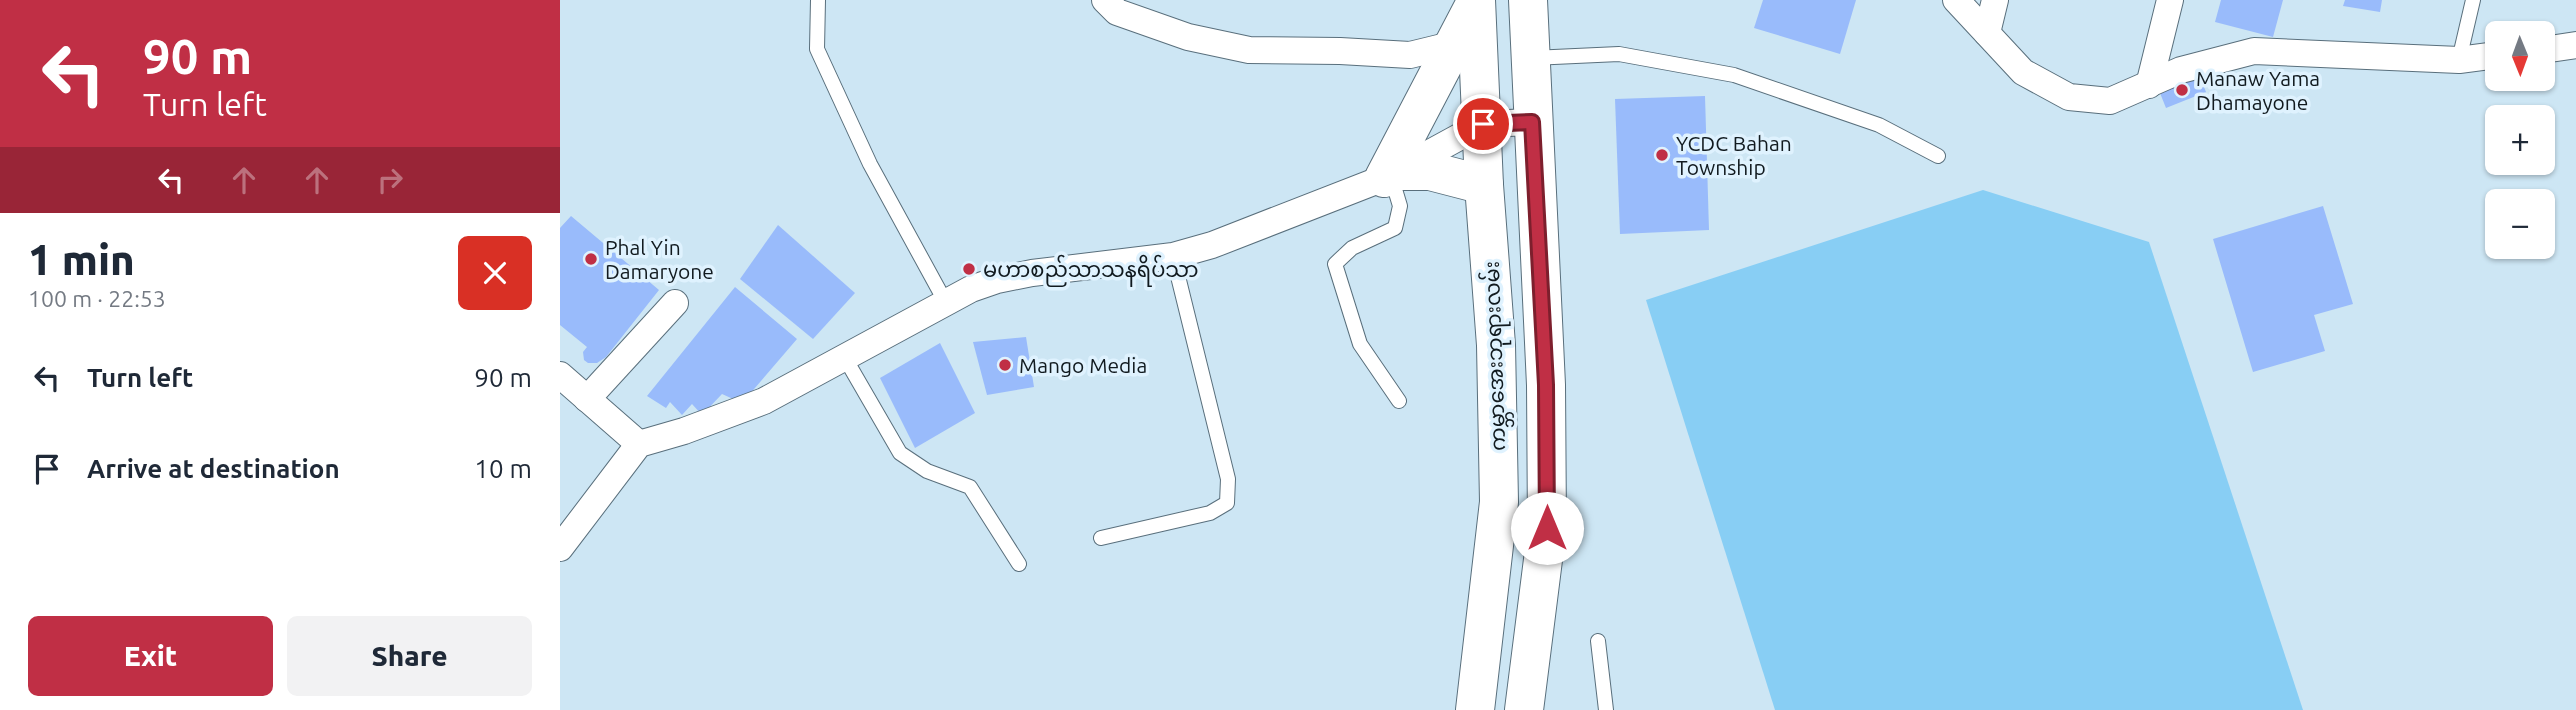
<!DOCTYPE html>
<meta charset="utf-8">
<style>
body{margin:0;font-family:Ubuntu,"Noto Sans Myanmar",sans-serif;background:#f2f2f3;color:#1f2937;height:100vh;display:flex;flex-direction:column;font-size:26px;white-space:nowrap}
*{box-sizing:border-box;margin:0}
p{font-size:23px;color:#747a83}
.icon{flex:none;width:38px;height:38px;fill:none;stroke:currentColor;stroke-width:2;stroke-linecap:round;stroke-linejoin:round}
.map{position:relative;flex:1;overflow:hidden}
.drawer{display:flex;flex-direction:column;background:#fff;width:560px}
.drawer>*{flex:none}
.banner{background:#c02f45;color:#fff;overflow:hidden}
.needle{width:46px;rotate:179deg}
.fabs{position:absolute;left:1925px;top:21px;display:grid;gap:14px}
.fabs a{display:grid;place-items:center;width:70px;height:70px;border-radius:10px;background:#fff;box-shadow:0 2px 5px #0004;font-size:35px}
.pin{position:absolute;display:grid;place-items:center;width:60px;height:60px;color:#fff;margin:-30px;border:4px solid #fff;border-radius:50%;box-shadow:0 2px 7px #0007}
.me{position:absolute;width:77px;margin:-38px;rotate:0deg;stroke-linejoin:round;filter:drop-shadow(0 0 5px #0008)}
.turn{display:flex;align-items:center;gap:24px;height:147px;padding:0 28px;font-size:32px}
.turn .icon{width:91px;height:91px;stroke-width:2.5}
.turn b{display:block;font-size:49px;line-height:60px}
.lanes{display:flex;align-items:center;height:66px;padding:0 28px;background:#0003;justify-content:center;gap:35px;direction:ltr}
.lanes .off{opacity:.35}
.round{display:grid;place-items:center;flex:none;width:74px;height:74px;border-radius:10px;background:#f2f2f3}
.summary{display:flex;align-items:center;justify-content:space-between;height:119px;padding:0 28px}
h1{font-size:42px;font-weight:800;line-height:52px}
.cta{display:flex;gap:14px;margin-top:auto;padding:14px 28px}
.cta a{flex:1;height:80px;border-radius:10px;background:#c02f45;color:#fff;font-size:28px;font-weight:800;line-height:80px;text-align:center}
.cta a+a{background:#f2f2f3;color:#1f2937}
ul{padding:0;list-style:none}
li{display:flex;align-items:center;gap:21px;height:91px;padding:0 28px}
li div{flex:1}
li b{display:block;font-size:26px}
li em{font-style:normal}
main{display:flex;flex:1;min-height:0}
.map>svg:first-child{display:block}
.green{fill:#88cef4}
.building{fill:#99bbfb}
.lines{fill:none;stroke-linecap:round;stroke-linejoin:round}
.lane-casing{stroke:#596f7c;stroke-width:16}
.street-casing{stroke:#596f7c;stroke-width:28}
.primary-casing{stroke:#596f7c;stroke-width:40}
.lane{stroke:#fff;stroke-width:14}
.street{stroke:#fff;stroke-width:26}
.primary{stroke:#fff;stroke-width:38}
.route-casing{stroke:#7d1f2d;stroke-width:18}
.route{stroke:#c02f45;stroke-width:12}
.poi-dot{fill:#c02f45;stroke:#dff2fe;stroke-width:2.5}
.labels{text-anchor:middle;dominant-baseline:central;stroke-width:7;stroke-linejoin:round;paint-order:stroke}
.poi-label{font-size:21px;fill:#111a1f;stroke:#dff2fe;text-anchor:start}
.street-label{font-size:21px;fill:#111a1f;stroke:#dff2fe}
</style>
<main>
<section class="drawer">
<div class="banner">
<div class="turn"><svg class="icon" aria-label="left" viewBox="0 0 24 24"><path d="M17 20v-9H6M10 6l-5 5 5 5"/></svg><div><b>90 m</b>Turn left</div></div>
<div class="lanes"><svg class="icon" aria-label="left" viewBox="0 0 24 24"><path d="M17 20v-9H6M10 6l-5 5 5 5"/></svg><svg class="icon off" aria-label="ahead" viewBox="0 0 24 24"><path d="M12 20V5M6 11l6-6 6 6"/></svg><svg class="icon off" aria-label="ahead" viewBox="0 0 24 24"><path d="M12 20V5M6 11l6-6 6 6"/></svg><svg class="icon off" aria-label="right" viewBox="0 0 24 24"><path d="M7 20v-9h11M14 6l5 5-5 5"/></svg></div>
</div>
<div class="summary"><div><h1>1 min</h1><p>100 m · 22:53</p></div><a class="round" style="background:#d93025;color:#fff"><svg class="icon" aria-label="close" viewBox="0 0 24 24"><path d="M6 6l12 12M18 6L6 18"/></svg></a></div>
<ul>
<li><svg class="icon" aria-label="left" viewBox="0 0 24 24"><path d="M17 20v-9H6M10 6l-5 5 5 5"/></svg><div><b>Turn left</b></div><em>90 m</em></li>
<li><svg class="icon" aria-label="arrive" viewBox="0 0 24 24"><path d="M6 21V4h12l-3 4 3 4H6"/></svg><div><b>Arrive at destination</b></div><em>10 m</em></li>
</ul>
<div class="cta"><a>Exit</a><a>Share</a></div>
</section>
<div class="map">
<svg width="2016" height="710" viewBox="0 0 2016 710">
<rect width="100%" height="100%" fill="#cde6f4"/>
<path class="green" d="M1423,190L1589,242L1743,710H1215L1086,300Z"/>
<g class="building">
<path d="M1203,0H1296L1280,54L1194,28Z"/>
<path d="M1661,0H1723L1713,37L1655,22Z"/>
<path d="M1785,0H1822L1820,12L1783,6Z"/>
<path d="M1638,72L1646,92L1606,108L1598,88Z"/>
<path d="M1145,96L1149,230L1060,234L1055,99Z"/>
<path d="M1763,206L1793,304L1754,315L1765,351L1693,372L1653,239Z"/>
<path d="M11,216L99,290L46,357L37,363H28L24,360L23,352L27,347L0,325V228Z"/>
<path d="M218,225L295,293L253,339L180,279Z"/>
<path d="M175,287L237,339L182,403L162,394L142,415L132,404L122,415L110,402L106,408L87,396Z"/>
<path d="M466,337L474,387L427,395L413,342Z"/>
<path d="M380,343L415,413L355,448L320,378Z"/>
</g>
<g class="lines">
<g class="lane-casing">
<g id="lane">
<path d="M258,0L257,49L310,164L386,303"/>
<path d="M972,58L1059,54L1174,75L1319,125L1378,156"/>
<path d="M1899,60L1913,0"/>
<path d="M831,176L840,206L835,228L792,248L775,264L800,344L839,401"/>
<path d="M285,358L340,453L367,471L410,487L459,564"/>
<path d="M541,538L650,513L667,503L668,479L613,256"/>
<path d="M1038,641L1046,710"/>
</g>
</g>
<g class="street-casing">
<g id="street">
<path d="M545,0L557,12L628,37L689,50L780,51L850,55L895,44"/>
<path d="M1396,0L1463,72L1509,97L1550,101L1621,70L1694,51L1899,60L1937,55"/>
<path d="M1427,33L1435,0"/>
<path d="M1983,50L2016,45"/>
<path d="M1589,85L1610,0"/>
<path d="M0,375L79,444"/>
<path d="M27,399L115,303"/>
<path d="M0,548L79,444L124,431L204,401L411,289L437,280L472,273L613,256L652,245L824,178L923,124L972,122"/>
</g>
</g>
<g class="primary-casing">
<g id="primary">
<path d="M837,171H870L924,185"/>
<path d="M824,178L915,4"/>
<path d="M915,710L939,502L936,345L924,185L916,0"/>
<path d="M964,710L987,528L986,385L968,0"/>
</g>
</g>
<use href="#lane" class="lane"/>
<use href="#street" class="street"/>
<use href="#primary" class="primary"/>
</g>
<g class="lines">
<g class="route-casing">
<path id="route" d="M923,124L972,122L986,385L987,528"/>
</g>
<use href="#route" class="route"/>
</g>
<g class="poi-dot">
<circle cx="1622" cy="90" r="7"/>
<circle cx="1102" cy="155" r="7"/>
<circle cx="31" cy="259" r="7"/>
<circle cx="409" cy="269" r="7"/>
<circle cx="445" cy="365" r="7"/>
</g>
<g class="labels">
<g class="poi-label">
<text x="1636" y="78">Manaw Yama<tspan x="1636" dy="24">Dhamayone</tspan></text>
<text x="1116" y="143">YCDC Bahan<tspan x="1116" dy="24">Township</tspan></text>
<text x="45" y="247">Phal Yin<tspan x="45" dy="24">Damaryone</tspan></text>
<text x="423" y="269">မဟာစည်သာသနရိပ်သာ</text>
<text x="459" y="365">Mango Media</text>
</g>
<g class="street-label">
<text transform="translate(934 356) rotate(-92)">ကမ္ဘာအေးဘုရားလမ်း</text>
</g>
</g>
</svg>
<div class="fabs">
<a><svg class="needle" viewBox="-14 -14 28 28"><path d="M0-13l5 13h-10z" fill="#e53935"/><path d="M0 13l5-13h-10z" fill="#747a83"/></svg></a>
<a>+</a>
<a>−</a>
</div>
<div class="pin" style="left:923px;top:124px;background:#d93025"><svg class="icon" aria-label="arrive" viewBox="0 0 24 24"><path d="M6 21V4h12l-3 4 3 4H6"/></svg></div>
<svg class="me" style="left:987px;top:528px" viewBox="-20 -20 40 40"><circle r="19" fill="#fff"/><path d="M0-13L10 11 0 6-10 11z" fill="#c02f45"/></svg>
</div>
</main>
